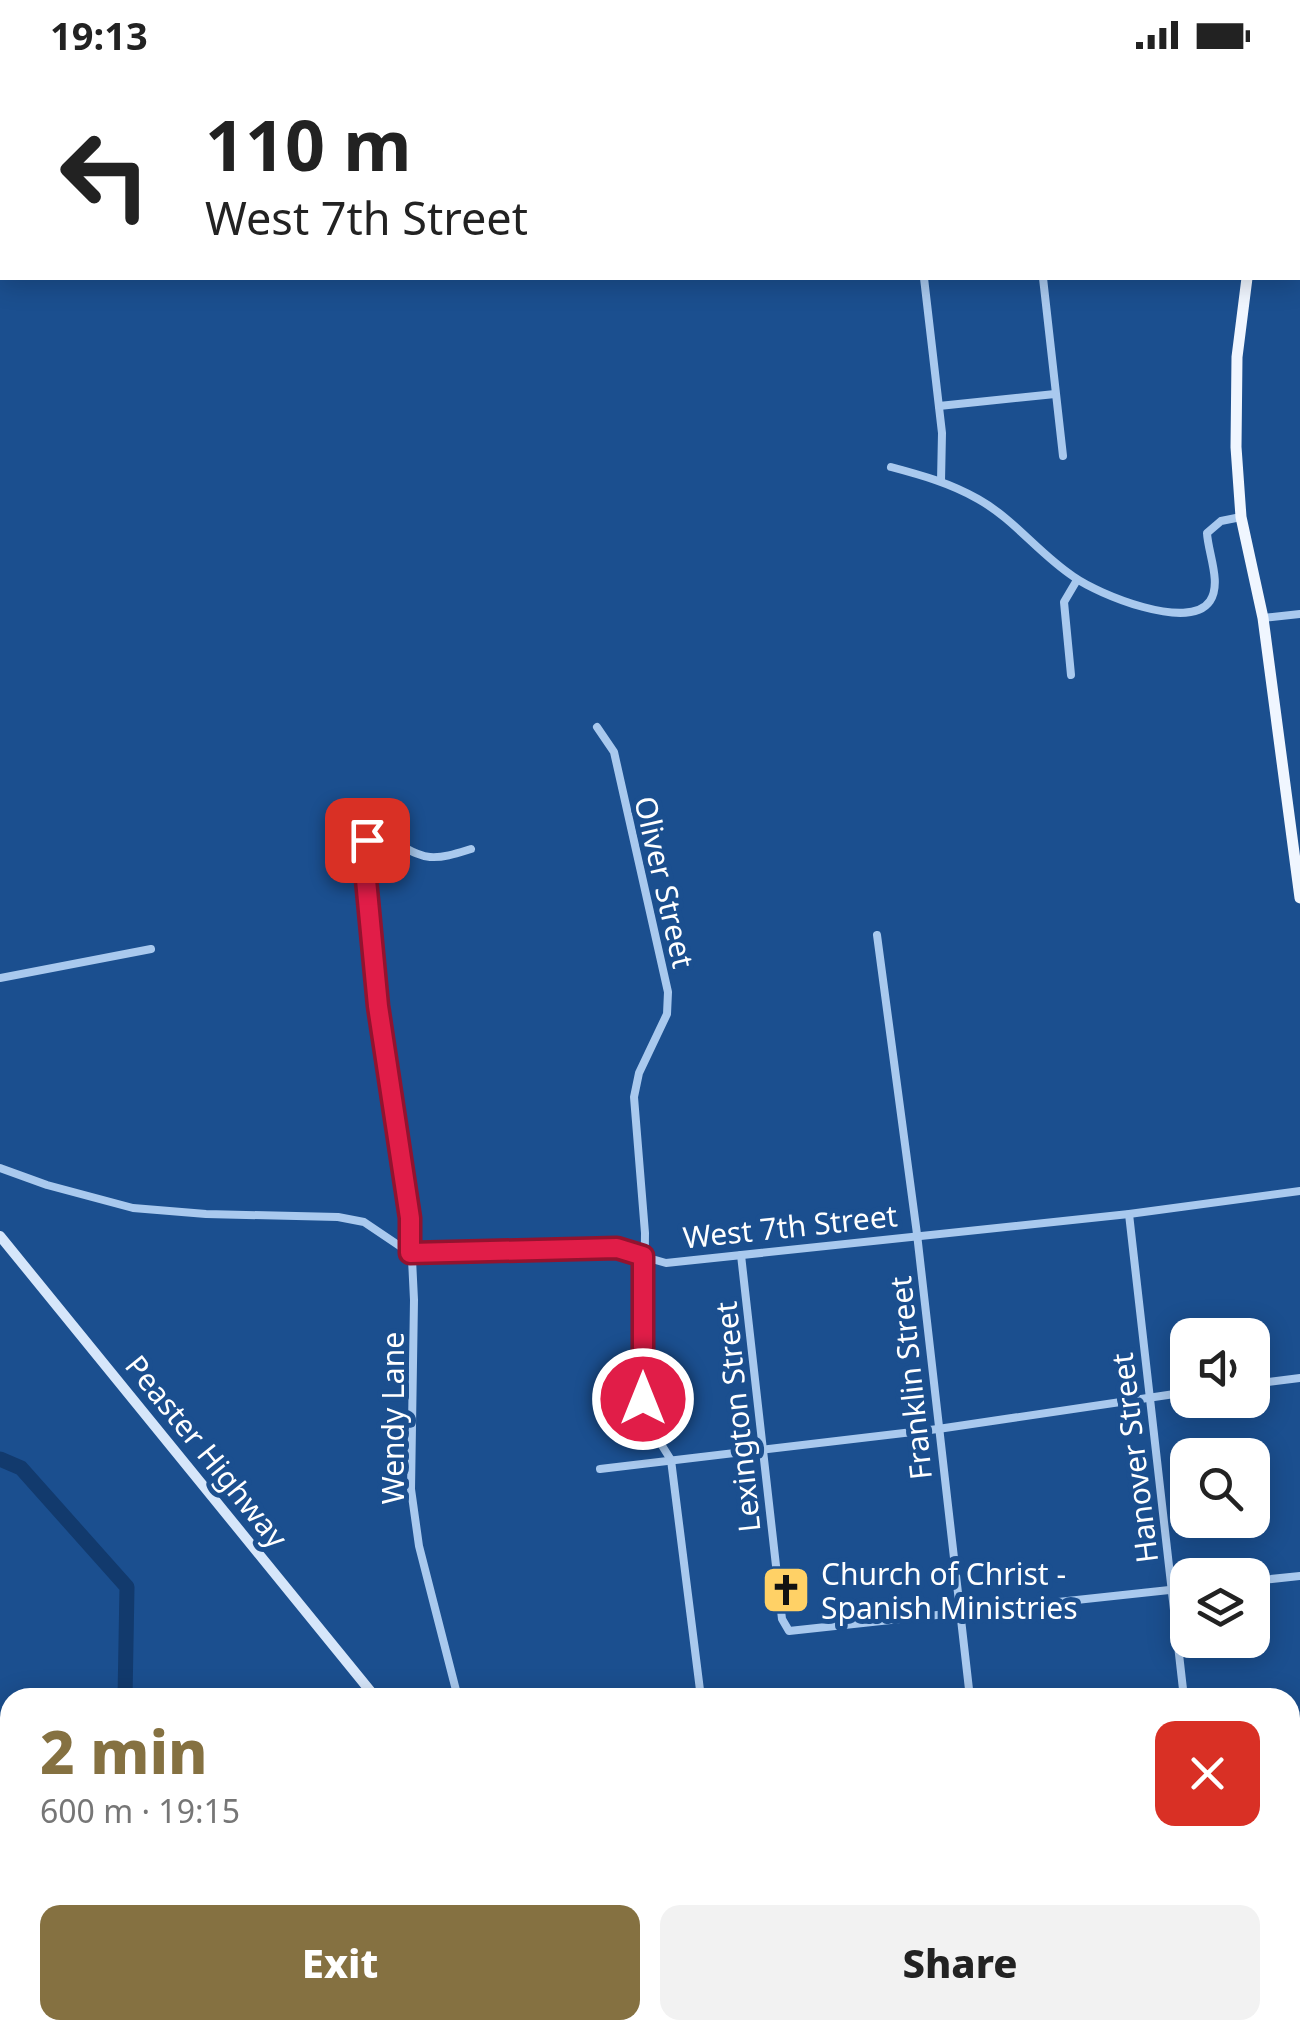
<!DOCTYPE html>
<meta charset="utf-8">
<style>
body{margin:0;font-family:"Noto Sans",sans-serif;background:#f2f2f2;color:#222;height:100vh;display:flex;flex-direction:column;font-size:38px;white-space:nowrap}
*{box-sizing:border-box;margin:0}
p{font-size:32px;color:#767676}
.icon{flex:none;width:55px;height:55px;fill:none;stroke:currentColor;stroke-width:2;stroke-linecap:round;stroke-linejoin:round}
.map{position:relative;flex:1;overflow:hidden}
.drawer{position:absolute;left:0px;top:1618px;width:1300px;height:352px;display:flex;flex-direction:column;background:#fff;border-radius:30px 30px 0 0;box-shadow:0 5px 25px #0003}
.drawer>*{flex:none}
.banner{position:absolute;left:0px;top:0px;width:1300px;height:210px;box-shadow:0 5px 25px #0003;background:#fff;color:#222;overflow:hidden}
.buttons{position:absolute;left:1170px;top:1248px;display:grid;gap:20px}
.buttons a{display:grid;place-items:center;width:100px;height:100px;border-radius:20px;background:#fff;box-shadow:0 5px 25px #0003;font-size:50px}
.pin{position:absolute;display:grid;place-items:center;width:85px;height:85px;color:#fff;margin:-42px;border-radius:20px;box-shadow:0 5px 15px #0006}
.me{position:absolute;width:110px;margin:-55px;rotate:0deg;stroke-linejoin:round;filter:drop-shadow(0 0 8px #0008)}
.turn{display:flex;align-items:center;gap:35px;height:210px;padding:0 40px;font-size:45px}
.turn .icon{width:130px;height:130px;stroke-width:2.5}
.turn b{display:block;font-size:70px;line-height:85px}
.round{display:grid;place-items:center;flex:none;width:105px;height:105px;border-radius:20px;background:#f2f2f2}
.summary{display:flex;align-items:center;justify-content:space-between;height:170px;padding:0 40px}
h1{font-size:60px;font-weight:800;line-height:75px;color:#857141}
.button{display:flex;gap:20px;margin-top:auto;padding:20px 40px}
.button a{flex:1;height:115px;border-radius:20px;background:#857141;color:#fff;font-size:40px;font-weight:800;line-height:115px;text-align:center}
.button a+a{background:#f2f2f2;color:#222}
.status{display:flex;justify-content:space-between;align-items:center;height:70px;padding:0 50px;background:#fff;direction:ltr}
.status svg{height:28px;fill:currentColor}
.map>svg:first-child{display:block}
.lines{fill:none;stroke-linecap:round;stroke-linejoin:round}
.river{stroke:#123a6d;stroke-width:15}
.minor{stroke:#a9c9ee;stroke-width:8}
.tertiary{stroke:#a9c9ee;stroke-width:9}
.secondary{stroke:#d6e6fa;stroke-width:10}
.primary{stroke:#f0f6ff;stroke-width:11}
.route-casing{stroke:#92132f;stroke-width:25}
.route{stroke:#e11d48;stroke-width:18}
.labels{text-anchor:middle;dominant-baseline:central;stroke-width:10;stroke-linejoin:round;paint-order:stroke}
.street-label{font-size:30px;fill:#fff;stroke:#1b4f8f}
.poi-label{font-size:30px;fill:#fff;stroke:#1b4f8f;text-anchor:start}
</style>
<div class="status"><b>19:13</b><svg viewBox="0 0 49 12"><path d="M0 12V9h3v3zM5 12V6h3v6zM10 12V3h3v9zM15 12V0h3v12zM26 1h20v11H26zM47 4h2v5h-2z"/></svg></div>
<div class="map">
<svg width="1300" height="1969" viewBox="0 0 1300 1969">
<rect width="100%" height="100%" fill="#1b4f8f"/>
<g class="lines">
<g class="river">
<path d="M0,1389L21,1398L127,1517L125,1628"/>
<path d="M160,1960L168,1969"/>
</g>
<g class="minor">
<path d="M900,0V2"/>
<path d="M1020,0L1021,2"/>
<path d="M1029,2L1046,0"/>
<path d="M924,208L942,363L941,411"/>
<path d="M1043,208L1063,386"/>
<path d="M939,336L1055,324"/>
<path d="M891,397C921,405 950,413 978,429C1014,449 1039,484 1074,507C1098,524 1189,562 1210,531C1222,513 1208,483 1207,463L1221,451L1241,447"/>
<path d="M1263,548L1300,544"/>
<path d="M1071,605L1064,532L1077,510"/>
<path d="M597,657L614,682L668,922L667,944L639,1003L634,1027L645,1163L643,1329L651,1358L671,1390L701,1628"/>
<path d="M877,865L917,1164L970,1628"/>
<path d="M0,908L151,879"/>
<path d="M0,1098L47,1115L133,1138L206,1144L338,1147L364,1152L410,1183L617,1179L666,1193L1129,1144L1300,1121"/>
<path d="M1129,1144L1184,1628"/>
<path d="M741,1185L782,1549L789,1561L1188,1518"/>
<path d="M1252,1314L1300,1308"/>
<path d="M600,1399L938,1359L1188,1322"/>
<path d="M1252,1511L1300,1506"/>
<path d="M458,1628L419,1476L411,1419L414,1230L410,1148L374,907L371,850L363,778L367,770C392,761 406,785 430,787C444,788 458,783 471,779"/>
<path d="M1290,1904L1300,1903"/>
<path d="M477,1960L482,1969"/>
<path d="M1012,1960L1013,1969"/>
<path d="M1221,1960L1222,1969"/>
<path d="M505,1969L520,1960"/>
</g>
<path class="tertiary" d="M598,1960L605,1969"/>
<g class="secondary">
<path d="M0,1166L376,1628"/>
<path d="M1290,1707L1300,1706"/>
</g>
<g class="primary">
<path d="M1297,2L1298,0"/>
<path d="M1247,208L1237,287L1236,377L1241,447L1263,548L1300,828"/>
</g>
</g>
<g class="lines">
<g class="route-casing">
<path id="route" d="M367,770L363,778L378,936L410,1148V1183L617,1178L643,1186V1329"/>
</g>
<use href="#route" class="route"/>
</g>
<defs>
<g id="church-square" transform="scale(2.5)"><rect x="-9" y="-9" width="18" height="18" rx="4" fill="#ffd166" stroke="#1b4f8f"/><path d="M-1.2-6h2.4v3.5h3.3v2.4h-3.3V6h-2.4V-.1h-3.3v-2.4h3.3Z" fill="#111"/></g>
</defs>
<g fill-rule="evenodd">
<use href="#church-square" x="786" y="1520"/>
</g>
<g class="labels">
<g class="street-label">
<text transform="translate(665 812) rotate(77)">Oliver Street</text>
<text transform="translate(790 1156) rotate(-6)">West 7th Street</text>
<text transform="translate(910 1308) rotate(-96)">Franklin Street</text>
<text transform="translate(737 1347) rotate(-96)">Lexington Street</text>
<text transform="translate(392 1348) rotate(-90)">Wendy Lane</text>
<text transform="translate(207 1381) rotate(51)">Peaster Highway</text>
<text transform="translate(1134 1388) rotate(-97)">Hanover Street</text>
</g>
<g class="poi-label">
<text x="821" y="1503">Church of Christ -<tspan x="821" dy="34">Spanish Ministries</tspan></text>
</g>
</g>
</svg>
<div class="buttons">
<a><svg class="icon" aria-label="sound" viewBox="0 0 24 24"><path d="M4 9h4l5-4v14l-5-4H4zM17 9q2 3 0 6"/></svg></a>
<a><svg class="icon" aria-label="search" viewBox="0 0 24 24"><circle cx="10" cy="10" r="6"/><path d="M15 15l6 6"/></svg></a>
<a><svg class="icon" aria-label="layers" viewBox="0 0 24 24"><path d="M12 4l9 5-9 5-9-5zM3 14l9 5 9-5"/></svg></a>
</div>
<div class="pin" style="left:367px;top:770px;background:#d93025"><svg class="icon" aria-label="arrive" viewBox="0 0 24 24"><path d="M6 21V4h12l-3 4 3 4H6"/></svg></div>
<svg class="me" style="left:643px;top:1329px" viewBox="-20 -20 40 40"><circle r="17" fill="#e11d48" stroke="#fff" stroke-width="3"/><path d="M0-11L8 9 0 5-8 9z" fill="#fff"/></svg>
<div class="banner">
<div class="turn"><svg class="icon" aria-label="left" viewBox="0 0 24 24"><path d="M17 20v-9H6M10 6l-5 5 5 5"/></svg><div><b>110 m</b>West 7th Street</div></div>
</div>
<section class="drawer">
<div class="summary"><div><h1>2 min</h1><p>600 m · 19:15</p></div><a class="round" style="background:#d93025;color:#fff"><svg class="icon" aria-label="close" viewBox="0 0 24 24"><path d="M6 6l12 12M18 6L6 18"/></svg></a></div>
<div class="button"><a>Exit</a><a>Share</a></div>
</section>
</div>
